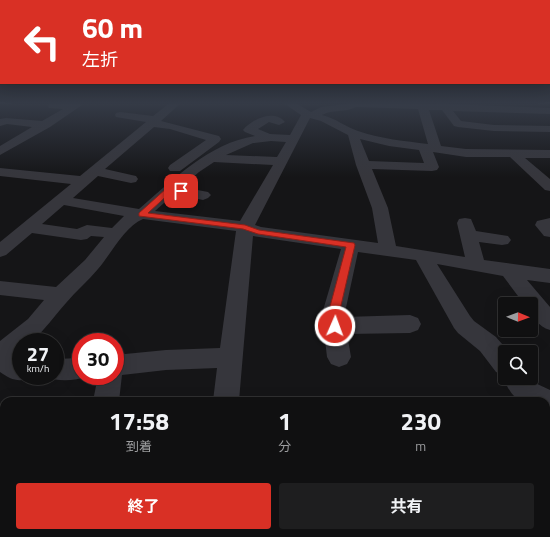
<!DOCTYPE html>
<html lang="ja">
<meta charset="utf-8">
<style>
body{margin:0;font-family:"Titillium Web","Noto Sans JP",sans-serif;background:#1e1e1f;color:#f1f3f6;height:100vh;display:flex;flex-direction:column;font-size:15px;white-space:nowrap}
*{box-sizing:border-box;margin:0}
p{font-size:13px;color:#9c9d9f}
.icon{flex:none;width:22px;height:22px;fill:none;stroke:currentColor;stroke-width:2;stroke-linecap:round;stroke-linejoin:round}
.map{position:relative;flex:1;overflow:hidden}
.details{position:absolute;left:0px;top:397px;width:550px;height:140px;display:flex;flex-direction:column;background:#101011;border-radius:12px 12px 0 0;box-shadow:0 4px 16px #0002,0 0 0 1px #303031}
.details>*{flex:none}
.banner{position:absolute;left:0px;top:0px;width:550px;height:84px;box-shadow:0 4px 16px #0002,0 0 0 1px #303031;background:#d93025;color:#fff;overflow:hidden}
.needle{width:26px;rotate:91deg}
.buttons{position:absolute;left:498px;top:297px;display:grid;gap:8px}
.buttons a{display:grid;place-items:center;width:40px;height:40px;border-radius:4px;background:#101011;box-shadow:0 4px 16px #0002,0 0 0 1px #303031;font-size:20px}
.speed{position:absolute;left:12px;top:333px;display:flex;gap:8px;font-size:20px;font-weight:700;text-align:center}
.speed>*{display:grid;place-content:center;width:52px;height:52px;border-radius:50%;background:#101011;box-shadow:0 4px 16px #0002,0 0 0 1px #303031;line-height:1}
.speed small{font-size:10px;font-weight:400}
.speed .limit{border:6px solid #d22;background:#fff;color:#111}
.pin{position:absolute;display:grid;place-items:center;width:34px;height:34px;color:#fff;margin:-17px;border-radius:8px;box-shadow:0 2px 6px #0006}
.me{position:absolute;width:44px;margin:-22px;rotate:2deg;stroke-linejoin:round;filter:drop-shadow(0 0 3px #0008)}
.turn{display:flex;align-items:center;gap:14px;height:84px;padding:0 16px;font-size:18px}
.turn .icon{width:52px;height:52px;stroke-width:2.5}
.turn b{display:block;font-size:28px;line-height:34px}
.eta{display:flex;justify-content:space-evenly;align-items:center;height:68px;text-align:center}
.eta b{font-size:24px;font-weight:700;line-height:28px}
.cta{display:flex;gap:8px;margin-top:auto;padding:8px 16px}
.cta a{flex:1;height:46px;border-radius:4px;background:#d93025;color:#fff;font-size:16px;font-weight:700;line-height:46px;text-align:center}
.cta a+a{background:#1e1e1f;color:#f1f3f6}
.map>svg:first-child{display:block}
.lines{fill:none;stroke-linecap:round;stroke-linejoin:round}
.minor{fill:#36363c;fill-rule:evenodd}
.route{fill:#d93025;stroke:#8d1f18}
</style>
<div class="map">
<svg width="550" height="537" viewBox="0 0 550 537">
<rect width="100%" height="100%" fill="#151517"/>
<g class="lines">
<g class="minor">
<path d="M51,102H77L82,105L50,127L0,155V146L32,127L7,124L0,126V119L6,118L42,121L63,109L49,108L48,106Z"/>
<path d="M171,102H182L161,121L219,136L221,139L219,142L180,171H170L168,168L170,165L206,140L170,129L154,127L105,169L136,176L138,179L136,182L131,183L98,176L73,198L139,209C173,180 209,143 255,136L245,132L243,130C252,119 274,109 285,122L279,125L269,122L258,129L270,134L290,135L301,115L282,102H294L311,112L321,107L346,104L350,102L437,104L436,102H446L448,104L550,108V114L453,111L461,121L494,125L550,126V132L494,131L458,127L454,126L442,110H429L441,146L466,149L550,150V158H525L550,179V191L545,190L510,157H466L433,152L439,167L437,170L432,171L372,169L388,208L396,246L465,257L457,223L459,219L465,218L471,219L476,231L508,236L511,240L508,244L502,245L479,242L484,260L550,269V283L527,280L550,307V330C538,327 531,316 531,304H524L503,276L437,264L470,316L474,321L496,337L509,352H505V378H530L533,382L550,390V411L546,413V401C520,401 515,404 503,378L504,375L496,372L480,351L458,333L454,328L416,260L358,252L344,317L410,315L418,318L421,324L418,330L410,333L347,334L351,357L347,364L339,367L331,364L327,357L322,314L341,249L253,236L239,401H213L217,368L166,370L122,375L119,401H93L98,376H115V355L166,350L220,348L236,231L143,219C125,226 111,254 98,269C88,281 76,291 66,303C54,316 45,330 31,342H21V351L15,356L21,360V376H31L30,378C18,383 10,379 0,372V341L28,319L44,300L0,295V281L56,287L85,260L104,237L91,236L87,239L81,240L32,233L6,255L0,257V242L71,184L0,176V168L80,176L146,122L116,117L115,115L116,113L120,112L153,116ZM356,107L418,109L428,144C405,141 381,139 358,131C346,127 335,118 322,115C332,109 345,113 356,107ZM310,118L321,121L348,135L356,165L372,208L378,243L261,227L255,225ZM360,139L389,146L419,150L424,163L369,161ZM271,141L286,142L277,157L226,155L253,143ZM214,162L273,165L240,221L155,211L174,194L203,200L208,198L211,195L208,192L182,187L199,172ZM64,205L124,216L112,228L87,225L77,229L42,224Z"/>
<path d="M550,218V237L544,236L535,225L537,221Z"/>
<path d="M81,358V376H88C75,381 59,382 46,377V376H55V359Z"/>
<path d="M4,525V533H53L51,537H0V533Z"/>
<rect x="196" y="533" width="34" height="4"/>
</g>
</g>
<linearGradient id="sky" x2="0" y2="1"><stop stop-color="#0c0c0d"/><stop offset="0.58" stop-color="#353b47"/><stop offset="1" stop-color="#353b47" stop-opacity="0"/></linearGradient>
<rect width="550" height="177" fill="url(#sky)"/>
<path class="route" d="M168,187L181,189L185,191L181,193L172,191L148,213L245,225L259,230L354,243L355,245L339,314L340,326L339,329L335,330L331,329L328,314L346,247L258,234L243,229L139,216V213Z"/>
</svg>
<div class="buttons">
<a><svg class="needle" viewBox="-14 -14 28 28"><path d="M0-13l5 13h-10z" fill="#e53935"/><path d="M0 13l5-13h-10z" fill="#9c9d9f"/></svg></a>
<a><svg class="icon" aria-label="search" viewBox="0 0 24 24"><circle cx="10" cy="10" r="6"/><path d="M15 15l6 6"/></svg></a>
</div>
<div class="speed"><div>27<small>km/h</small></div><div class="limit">30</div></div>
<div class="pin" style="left:181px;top:191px;background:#d93025"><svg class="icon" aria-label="arrive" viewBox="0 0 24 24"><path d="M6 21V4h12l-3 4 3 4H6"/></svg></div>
<svg class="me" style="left:335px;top:326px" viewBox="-20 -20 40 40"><circle r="17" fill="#d93025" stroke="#fff" stroke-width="3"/><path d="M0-11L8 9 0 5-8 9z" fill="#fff"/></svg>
<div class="banner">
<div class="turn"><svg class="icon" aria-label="left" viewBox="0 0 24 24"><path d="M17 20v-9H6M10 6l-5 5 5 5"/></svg><div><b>60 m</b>左折</div></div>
</div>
<section class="details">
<div class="eta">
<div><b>17:58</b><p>到着</p></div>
<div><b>1</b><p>分</p></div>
<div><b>230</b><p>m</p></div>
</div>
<div class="cta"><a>終了</a><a>共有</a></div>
</section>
</div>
